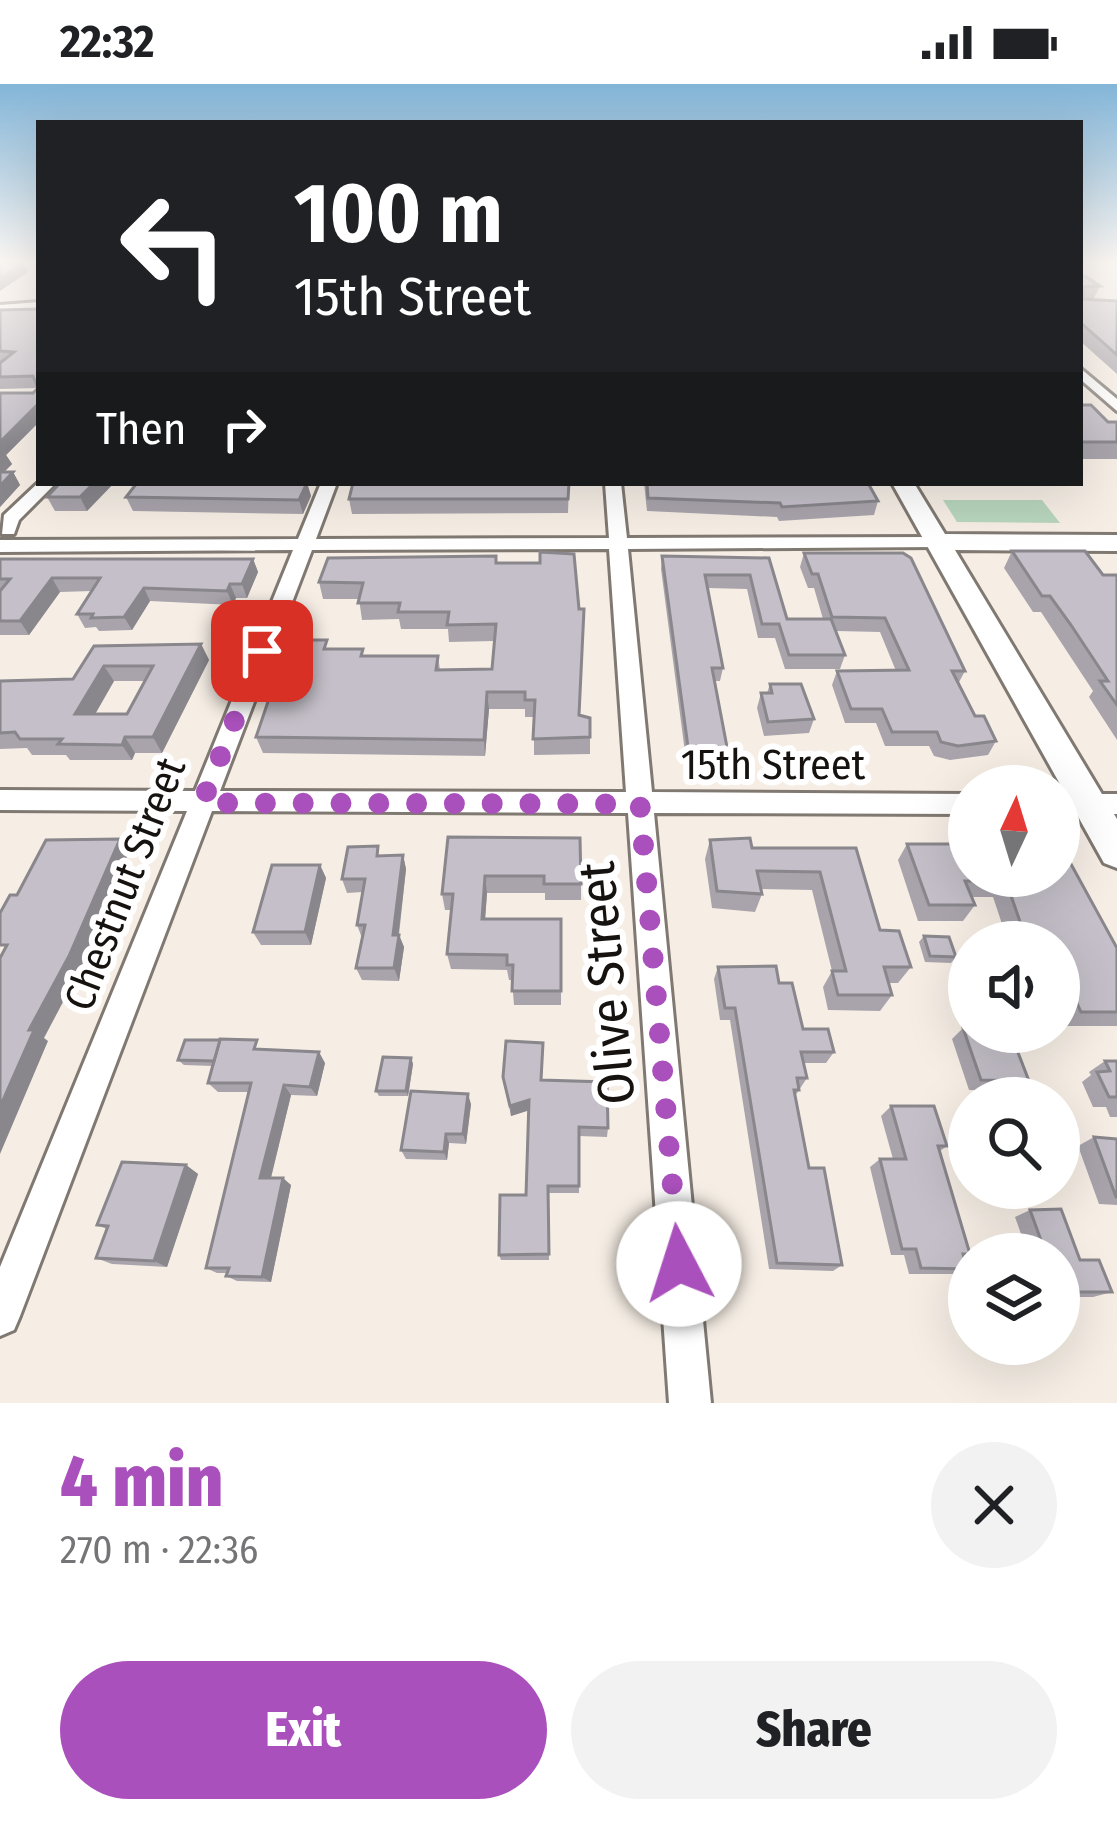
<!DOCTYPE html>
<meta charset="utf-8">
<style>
body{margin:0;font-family:"Fira Sans Condensed",sans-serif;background:#f2f2f2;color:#202124;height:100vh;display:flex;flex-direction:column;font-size:45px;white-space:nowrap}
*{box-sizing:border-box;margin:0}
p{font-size:39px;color:#757577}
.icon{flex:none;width:66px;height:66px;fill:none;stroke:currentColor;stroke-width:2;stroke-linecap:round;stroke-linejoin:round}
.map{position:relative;height:1319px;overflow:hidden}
.drawer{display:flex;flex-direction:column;background:#fff;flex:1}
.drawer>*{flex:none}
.top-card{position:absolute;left:36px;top:36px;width:1047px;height:366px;border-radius:0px;box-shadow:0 12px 48px #0002;background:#202124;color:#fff;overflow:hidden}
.needle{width:78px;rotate:4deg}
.controls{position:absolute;left:948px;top:681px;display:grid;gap:24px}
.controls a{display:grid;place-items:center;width:132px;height:132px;border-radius:50%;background:#fff;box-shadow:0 12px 48px #0002;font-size:60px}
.pin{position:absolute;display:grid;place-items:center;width:102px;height:102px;color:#fff;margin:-51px;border-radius:24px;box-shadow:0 6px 18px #0006}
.me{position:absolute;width:132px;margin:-66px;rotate:355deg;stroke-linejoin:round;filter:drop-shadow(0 0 9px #0008)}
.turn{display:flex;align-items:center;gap:42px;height:252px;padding:0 60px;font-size:54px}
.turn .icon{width:156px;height:156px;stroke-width:2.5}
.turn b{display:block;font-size:84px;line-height:102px}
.then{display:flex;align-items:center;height:114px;padding:0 60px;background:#0003;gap:24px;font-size:45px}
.round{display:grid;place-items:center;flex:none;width:126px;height:126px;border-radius:63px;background:#f2f2f2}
.headline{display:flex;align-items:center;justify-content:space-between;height:204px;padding:0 60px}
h1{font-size:72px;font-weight:800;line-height:90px;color:#aa50bc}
.button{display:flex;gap:24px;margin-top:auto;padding:24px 60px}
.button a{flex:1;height:138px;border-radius:72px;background:#aa50bc;color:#fff;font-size:48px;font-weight:800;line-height:138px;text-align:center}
.button a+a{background:#f2f2f2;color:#202124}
.status{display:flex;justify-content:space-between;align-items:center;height:84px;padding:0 60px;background:#fff;direction:ltr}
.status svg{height:33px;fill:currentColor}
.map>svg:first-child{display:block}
.green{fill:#b8d5bd}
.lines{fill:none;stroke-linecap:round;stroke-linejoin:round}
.street-casing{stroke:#807972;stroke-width:6}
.secondary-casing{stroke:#807972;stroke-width:6}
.street{fill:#fff;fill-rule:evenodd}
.secondary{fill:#fff;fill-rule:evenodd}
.wall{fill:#a9a4ac;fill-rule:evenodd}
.shaded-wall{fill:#89868c}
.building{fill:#c4bfc8;stroke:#89868c;stroke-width:3;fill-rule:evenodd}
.route{stroke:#aa50bc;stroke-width:21;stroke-dasharray:0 37.8}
.labels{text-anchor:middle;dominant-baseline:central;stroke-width:12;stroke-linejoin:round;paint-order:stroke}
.street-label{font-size:42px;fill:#15120f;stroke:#fff}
.near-street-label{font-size:51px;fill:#15120f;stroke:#fff}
</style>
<div class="status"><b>22:32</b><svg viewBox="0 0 49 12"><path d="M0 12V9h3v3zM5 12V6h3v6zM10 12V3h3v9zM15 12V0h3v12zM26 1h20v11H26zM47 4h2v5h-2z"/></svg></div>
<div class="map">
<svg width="1117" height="1319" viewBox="0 0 1117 1319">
<rect width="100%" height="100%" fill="#f6eee5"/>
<path class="green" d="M943,416H1042L1060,439L957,438Z"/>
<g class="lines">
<g class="street-casing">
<g id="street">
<path d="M39,218V224L0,229V221Z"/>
<path d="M1080,284L1117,315V327L1080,295Z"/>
<path d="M39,398L56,399L19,436L14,450H2L4,431Z"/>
<path d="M321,399H337L316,455L609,454L605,399H621L627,454L937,453L946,458L937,463L628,465L652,708L969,710V730L654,729L711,1319H669L628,729L212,727L20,1232L14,1246L0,1252V1183L187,727L0,726V706L195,707L293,466L0,468V456L298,455ZM609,465L626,708L220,707L312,466Z"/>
<rect x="1059" y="710" width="58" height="20"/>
</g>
</g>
<g class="secondary-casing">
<path id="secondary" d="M892,399H914L945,450L1117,451V467L955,466L1117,735V784L1104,779Z"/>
</g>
<use href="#street" class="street"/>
<use href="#secondary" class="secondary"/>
</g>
<g class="wall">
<path d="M1080,192L1100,202L1094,214L1083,215L1117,217V290L1080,257Z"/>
<path d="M39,225V338L6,371L12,380L4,388H13L20,401L0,423V309H33L37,304L0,305V226Z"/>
<path d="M1080,321L1108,338H1117V375H1080Z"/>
<path d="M114,399L87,427H55L47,413Z"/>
<path d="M307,399L311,412L303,430L133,427L126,413Z"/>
<path d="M569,399L568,429L352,430L349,415Z"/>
<path d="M644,399H868L878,417L874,431L779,437L777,433L647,427Z"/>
<path d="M1012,467L1103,491H1117V656L1089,613L1093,607L1041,528H1033L1004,484Z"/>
<path d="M804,469L965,587L958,600L975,632L996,657L988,671L950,676L934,672L929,662H885L876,639H845L832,601L837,587H896L880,548L836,547L845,571L840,585H785L775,554H758L747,505L708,504L723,584L720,597H715L727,663L724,676H686L661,485L662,472L769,474L787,535H823L814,504H808L800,483Z"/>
<path d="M496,472L497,479L590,653V670L534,671V633H525V625H489L485,672L263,669L256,653L330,565L365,572H438L440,586L492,585L494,557L449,558L448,545H401L399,535L362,536L359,515H323L319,498Z"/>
<path d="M0,475H253L258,488L247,514H236L233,521L150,517L132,546L99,547L96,543L85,544L77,530L92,507L60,508L29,551H0Z"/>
<path d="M201,560L209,576L162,669H135L132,676H70L66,671H32L27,664L0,665V597L73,595L94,562ZM114,597H144L127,630H95Z"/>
<path d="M770,600L814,635L809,649L764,652L757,624L761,609H767Z"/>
<path d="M448,753L581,800V816H545V809H487L485,835H561V921H514L512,896H509L507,886L451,885L447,870L452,826H445L442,810Z"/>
<path d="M710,756L752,764H856L880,846L911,883L898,899H889L892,911L880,927L828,926L823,903L832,887L812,806L760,805L762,810L755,828L712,824L705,775Z"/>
<path d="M907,760L1059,792L1117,864V942H1065L1059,929V858H1008L993,813H972L975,821L963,837H918L898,776Z"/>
<path d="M403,771L406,785L399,851L404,863L399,897L362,896L356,884L362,854L357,841L363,808L347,809L342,795L381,772Z"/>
<path d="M320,781L326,794L311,861H261L253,848Z"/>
<path d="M924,852L956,873L951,879L925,878L919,858Z"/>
<path d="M718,883L779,899L803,945L834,968L826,979H804L807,994L795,1012L809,1084L842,1181L833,1187L769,1185L730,936H720L714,895Z"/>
<path d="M963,944L1029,997L1015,1007L969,1006L952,955Z"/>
<path d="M543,959L542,996L608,1044L607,1053L579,1052V1109H549V1176H501L499,1171L526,1111L529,1026L511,1032L503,993Z"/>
<path d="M264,966L325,979L317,1012L291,1011L271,1094L291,1101L271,1198L237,1197L226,1192L227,1189H217L206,1184L248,1008H218L208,999L213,982L184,981L178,976Z"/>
<path d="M411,974L413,980L408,1012H379L376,1007Z"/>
<path d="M1105,977H1117V1033H1110L1106,1023H1093L1082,998L1091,991L1089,988Z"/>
<path d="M471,1020L466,1060L449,1059L447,1076L406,1075L401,1066Z"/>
<path d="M891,1022L947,1062L940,1067L969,1171L964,1174L967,1185L953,1190H909L904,1171H891L870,1083L880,1075H893L881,1032Z"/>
<path d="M1094,1053L1117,1055V1121L1099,1120L1078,1062Z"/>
<path d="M186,1081L198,1090L167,1183L112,1180L96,1174L107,1145L97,1141Z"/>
<path d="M1030,1126L1112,1208L1093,1213H1059V1170H1028L1015,1133Z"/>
</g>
<g class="shaded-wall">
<path d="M24,179L28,188L0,207V194Z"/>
<path d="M39,319V338L6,371L12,380L0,392V358Z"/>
<path d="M13,388L20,401L0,423V402Z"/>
<path d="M94,399H114L87,427L80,413Z"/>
<path d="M307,399L311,412L303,430L299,416Z"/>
<path d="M253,475L258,488L247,514L242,500Z"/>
<path d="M52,494L60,508L29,551L20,537Z"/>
<path d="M230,500L236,514L233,521L227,507Z"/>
<path d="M144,504L150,517L132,546L124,533Z"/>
<path d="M201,560L209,576L162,669L153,653Z"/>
<path d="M104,582L114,597L86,646L75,630Z"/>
<path d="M487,608L489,625L485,672L484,656Z"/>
<path d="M125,653L135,669L132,676L122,661Z"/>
<path d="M120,755L129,768L81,884L44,954L48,957L0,1070V1023L29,946Z"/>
<path d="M403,771L406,785L397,863L393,851Z"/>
<path d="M320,781L326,794L311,861L305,848Z"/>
<path d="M485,792L487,809L484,850L482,835Z"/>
<path d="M399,851L404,863L399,897L394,884Z"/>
<path d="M319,968L325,979L317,1012L310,1003Z"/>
<path d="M411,974L413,980L408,1012L406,1007Z"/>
<path d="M284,1001L291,1011L269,1101L260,1094Z"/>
<path d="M468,1010L471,1020L466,1060L463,1050Z"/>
<path d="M529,1016L530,1026L511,1032L510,1022Z"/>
<path d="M446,1050L449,1059L447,1076L444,1068Z"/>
<path d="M186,1081L198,1090L167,1183L154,1177Z"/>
<path d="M283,1094L291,1101L271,1198L262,1193Z"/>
</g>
<g class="building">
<path d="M0,179H24L0,194Z"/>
<path d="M1080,192H1085L1100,202L1083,203V215L1117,217V271L1080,238Z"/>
<path d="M39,225V319L0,358V309H33L38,304L33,292L0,293V279L14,268L0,267V226Z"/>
<path d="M1080,321H1091L1108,338H1117V358H1080Z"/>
<path d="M0,388H13L0,402Z"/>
<path d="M60,399H94L80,413H47Z"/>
<path d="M137,399H307L299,416L126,413Z"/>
<path d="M353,399H569L568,415H349Z"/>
<path d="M647,399H868L878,417L782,423L780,419L648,414Z"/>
<path d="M1012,467H1085L1103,491H1117V621L1100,597H1108L1071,541L1050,512H1042Z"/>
<path d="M540,468L574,470L579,525H584L579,631L590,634V653L533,655L535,616H525V608H487L484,656L256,653L289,556H327L324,565H363L361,572H438L436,586L492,585L496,540L447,541L449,528H398L400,519H358L363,499L319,498L328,474L496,472V479H540Z"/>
<path d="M804,469H903L911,474L965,587H952L975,632H984L996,657L958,662L941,658L937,648H892L882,625H851L837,587L909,586L885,534L832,533L818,490H812Z"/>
<path d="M662,472L769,474L787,535H831L845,571H789L779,540H762L750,491H705L723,584H712L727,663H688Z"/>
<path d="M0,475H253L242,500H230L227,507L144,504L124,533L91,534L93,530H77L100,494H52L20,537H0V507L10,495H0Z"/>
<path d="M201,560L153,653H125L122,661L58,660L62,655H20L15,648L0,649V597L73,595L94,562ZM104,582H153L127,630H75Z"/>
<path d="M770,600H801L814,635L768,638L761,609H772Z"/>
<path d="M448,753L580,754L581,800H544V792H485L482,835H561V907H512L513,881H507V871L447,870L453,810H442Z"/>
<path d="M750,754L752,764H856L880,846L899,847L911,883H884L892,911H838L832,887H846L820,788L757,787L762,810L717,807L710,756Z"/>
<path d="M120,755L69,872L29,946H34L0,1023V874L7,861H0V829L10,811H17L46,756Z"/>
<path d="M907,760H969V792H1059L1060,760L1117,864V928H1081L1059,879V858H1027L1006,797H965L975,821H929Z"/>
<path d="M378,762L377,772L403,771L393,851H399L394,884H356L365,841H357L365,795H342L348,763Z"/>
<path d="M272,781H320L305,848H253Z"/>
<path d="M924,852L949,853L956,873L930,872Z"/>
<path d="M776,882L779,899H792L803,945H828L834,968H801L807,994H797L799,1006H794L809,1084H824L842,1181L777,1179L735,924H725L718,883Z"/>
<path d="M963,944H969V948H1010L1029,997L981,996Z"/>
<path d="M220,955L257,956L254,965L319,968L310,1003L284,1001L260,1094H283L262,1193L226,1192L229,1184H206L251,999H208Z"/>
<path d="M185,956H220L214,977L178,976Z"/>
<path d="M506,957L543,959L541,996L607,998L608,1044L579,1043V1102H548L549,1170L499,1171L500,1111H526L529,1016L510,1022L503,993Z"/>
<path d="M383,973L411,974L406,1007H376Z"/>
<path d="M1105,977H1117V1013H1109L1097,988L1110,987Z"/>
<path d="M411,1007L468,1010L463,1050H446L444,1068L401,1066Z"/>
<path d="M891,1022H934L947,1062H938L970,1170H963L967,1185L921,1184L916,1165H902L880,1075H906Z"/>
<path d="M1094,1053L1117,1055V1113H1116Z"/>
<path d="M122,1078L186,1081L154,1177L96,1174L108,1142L97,1141Z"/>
<path d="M1061,1125L1080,1176H1099L1112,1208H1060L1059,1170H1046L1030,1126Z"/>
</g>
<linearGradient id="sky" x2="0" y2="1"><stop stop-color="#83b5d8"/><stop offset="0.49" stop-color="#fbf7f3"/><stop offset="1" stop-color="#fbf7f3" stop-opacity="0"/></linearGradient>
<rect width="1117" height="363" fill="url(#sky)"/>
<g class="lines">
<path class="route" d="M262,567L202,719L640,720L679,1180"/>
</g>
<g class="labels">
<g class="street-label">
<text x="773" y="681">15th Street</text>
<text transform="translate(125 800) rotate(-69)">Chestnut Street</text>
</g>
<g class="near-street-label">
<text transform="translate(607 899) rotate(-95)">Olive Street</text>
</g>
</g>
</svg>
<div class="controls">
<a><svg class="needle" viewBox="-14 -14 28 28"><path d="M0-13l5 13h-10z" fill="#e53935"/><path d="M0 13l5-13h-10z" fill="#757577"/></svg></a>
<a><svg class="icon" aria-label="sound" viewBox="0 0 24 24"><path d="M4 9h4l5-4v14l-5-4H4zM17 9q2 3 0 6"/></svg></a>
<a><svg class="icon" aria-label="search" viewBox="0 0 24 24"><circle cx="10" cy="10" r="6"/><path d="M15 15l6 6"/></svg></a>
<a><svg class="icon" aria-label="layers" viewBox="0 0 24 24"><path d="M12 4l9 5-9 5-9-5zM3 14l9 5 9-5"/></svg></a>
</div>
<div class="pin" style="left:262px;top:567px;background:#d93025"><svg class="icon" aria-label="arrive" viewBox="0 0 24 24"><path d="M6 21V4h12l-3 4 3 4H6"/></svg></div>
<svg class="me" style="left:679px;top:1180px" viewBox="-20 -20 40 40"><circle r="19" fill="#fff"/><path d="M0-13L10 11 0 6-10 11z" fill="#aa50bc"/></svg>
<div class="top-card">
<div class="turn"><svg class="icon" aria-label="left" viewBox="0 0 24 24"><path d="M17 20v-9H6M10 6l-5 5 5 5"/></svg><div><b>100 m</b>15th Street</div></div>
<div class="then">Then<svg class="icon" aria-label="right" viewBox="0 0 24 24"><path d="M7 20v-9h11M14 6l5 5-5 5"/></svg></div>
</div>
</div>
<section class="drawer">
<div class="headline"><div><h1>4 min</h1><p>270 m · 22:36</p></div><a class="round"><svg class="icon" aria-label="close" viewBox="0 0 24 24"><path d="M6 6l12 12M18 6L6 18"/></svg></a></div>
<div class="button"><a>Exit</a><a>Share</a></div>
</section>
